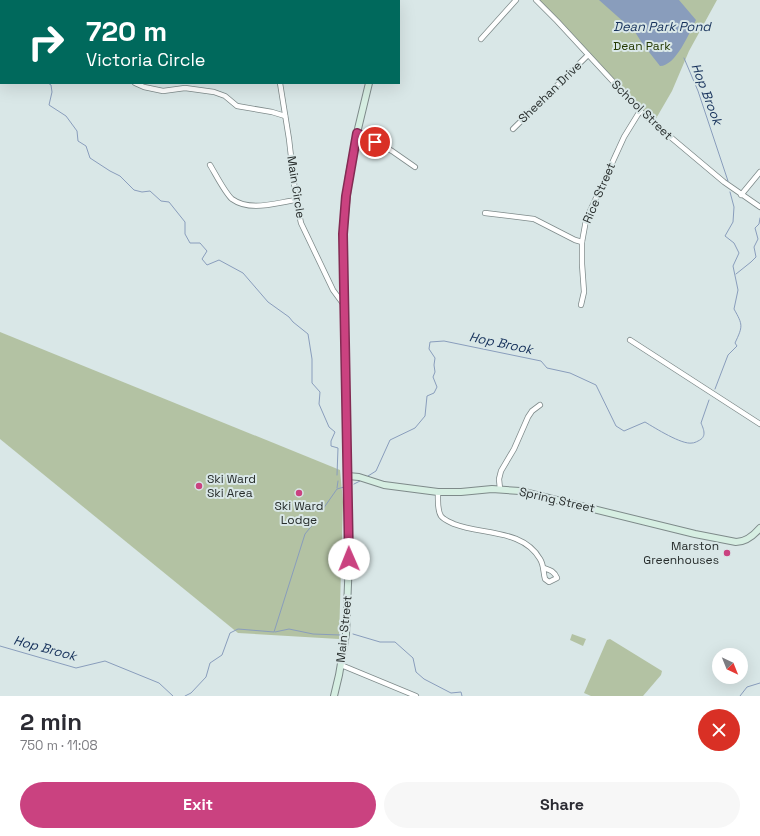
<!DOCTYPE html>
<meta charset="utf-8">
<style>
body{margin:0;font-family:"Space Grotesk",sans-serif;background:#f7f7f7;color:#2b2b33;height:100vh;display:flex;flex-direction:column;font-size:15px;white-space:nowrap}
*{box-sizing:border-box;margin:0}
p{font-size:13px;color:#7c7c81}
.icon{flex:none;width:22px;height:22px;fill:none;stroke:currentColor;stroke-width:2;stroke-linecap:round;stroke-linejoin:round}
.map{position:relative;height:696px;overflow:hidden}
.details{display:flex;flex-direction:column;background:#fff;flex:1}
.details>*{flex:none}
.banner{position:absolute;left:0px;top:0px;width:400px;height:84px;box-shadow:0 4px 16px #0002;background:#00695c;color:#fff;overflow:hidden}
.needle{width:26px;rotate:137deg}
.tools{position:absolute;left:712px;top:648px;display:grid;gap:8px}
.tools a{display:grid;place-items:center;width:36px;height:36px;border-radius:50%;background:#fff;box-shadow:0 4px 16px #0002;font-size:20px}
.pin{position:absolute;display:grid;place-items:center;width:34px;height:34px;color:#fff;margin:-17px;border:2px solid #fff;border-radius:50%;box-shadow:0 1px 4px #0007}
.me{position:absolute;width:44px;margin:-22px;rotate:359deg;stroke-linejoin:round;filter:drop-shadow(0 0 3px #0008)}
.turn{display:flex;align-items:center;gap:14px;height:84px;padding:0 20px;font-size:18px}
.turn .icon{width:52px;height:52px;stroke-width:2.5}
.turn b{display:block;font-size:28px;line-height:34px}
.round{display:grid;place-items:center;flex:none;width:42px;height:42px;border-radius:21px;background:#f7f7f7}
.summary{display:flex;align-items:center;justify-content:space-between;height:68px;padding:0 20px}
h1{font-size:24px;font-weight:700;line-height:30px}
.cta{display:flex;gap:8px;margin-top:auto;padding:8px 20px}
.cta a{flex:1;height:46px;border-radius:24px;background:#ca4280;color:#fff;font-size:16px;font-weight:700;line-height:46px;text-align:center}
.cta a+a{background:#f7f7f7;color:#2b2b33}
.map>svg:first-child{display:block}
.green{fill:#b3c2a3}
.water{fill:#899dbc}
.lines{fill:none;stroke-linecap:round;stroke-linejoin:round}
.stream{stroke:#899dbc;stroke-width:1}
.street-casing{stroke:#7e8a8a;stroke-width:6}
.secondary-casing{stroke:#7e8a8a;stroke-width:8}
.street{stroke:#fff;stroke-width:4.5}
.secondary{stroke:#d6eee2;stroke-width:6}
.route-casing{stroke:#832b53;stroke-width:10}
.route{stroke:#ca4280;stroke-width:7}
.poi-dot{fill:#ca4280;stroke:#d9e7e7;stroke-width:1.5}
.labels{text-anchor:middle;dominant-baseline:central;stroke-width:4;stroke-linejoin:round;paint-order:stroke}
.park-label{font-size:12px;fill:#243902;stroke:#d9e7e7}
.street-label{font-size:12px;fill:#282e2d;stroke:#d9e7e7}
.poi-label{font-size:12px;fill:#282e2d;stroke:#d9e7e7;text-anchor:start}
.water-label{font-size:13px;font-style:italic;fill:#16315b;stroke:#d9e7e7}
</style>
<div class="map">
<svg width="760" height="696" viewBox="0 0 760 696">
<rect width="100%" height="100%" fill="#d9e7e7"/>
<g class="green">
<path d="M537,0H717L689,51L672,91L654,122Z"/>
<path d="M0,332L340,470L343,502L339,639L238,633L0,439Z"/>
<path d="M572,634L586,639L583,646L570,640Z"/>
<path d="M610,639L662,671L661,675L643,696H591L584,693L607,640Z"/>
</g>
<path class="water" d="M599,0H679L696,20C689,33 676,66 660,66L642,43L635,32Z"/>
<g class="lines">
<g class="stream">
<path d="M43,1V0"/>
<path d="M684,58L698,91L728,181"/>
<path d="M48,83L51,85L52,92L49,105L66,116L77,131L78,141L86,146L90,158L110,171L120,176L134,190L142,192L150,191L161,201L169,202L185,222V234L190,243H200L207,251L202,259L207,265L219,260L243,273L268,302L289,317L293,322L308,334L312,359V383L320,392L319,404L329,427L335,432L331,441V446L338,448L337,475"/>
<path d="M736,274L751,262L756,257L754,247L758,239L755,228L759,224L760,218"/>
<path d="M715,389L728,355L737,346L735,343C743,326 743,325 734,309L738,290L733,266L739,253L734,243L725,236L733,222L734,207L730,192"/>
<path d="M368,476L376,471L390,440L415,428L425,416L427,396L434,393L437,387L433,377L435,372L434,365L435,358L429,349L430,342L444,341L541,361L547,368L570,373L596,385L616,426L624,431L645,422C655,428 682,445 692,443C694,443 696,442 698,441C707,437 704,430 701,423L709,400"/>
<path d="M354,484L360,481"/>
<path d="M337,488L338,481"/>
<path d="M323,509L337,489L344,487"/>
<path d="M275,632L289,629L313,634L340,635"/>
<path d="M353,634L380,642H395L413,658L416,672L424,679L451,693L461,692L462,696"/>
<path d="M0,646L76,668L105,661L159,683L173,696"/>
<path d="M185,696L191,693L206,677L210,663L222,655L230,633L238,629L274,632L305,534L318,518"/>
<path d="M740,696L747,687L760,683"/>
</g>
<g class="street-casing">
<g id="street">
<path d="M536,0L557,21L643,114L724,182L760,207"/>
<path d="M115,1L116,0"/>
<path d="M287,1L288,0"/>
<path d="M481,39L516,0"/>
<path d="M135,83L144,87L163,91L185,88L214,92L225,96L237,106L272,112L285,116"/>
<path d="M280,83L289,139L296,200L301,223L333,290L344,305"/>
<path d="M513,129L588,55"/>
<path d="M357,133L392,151L415,167"/>
<path d="M210,165C215,173 225,193 232,199C250,212 275,203 296,200"/>
<path d="M741,195L760,172"/>
<path d="M485,213L534,219L575,240L582,242"/>
<path d="M581,305L584,292L582,264V242L586,220L624,137L640,111"/>
<path d="M630,340L760,424"/>
<path d="M500,489L499,479L501,471L514,449L528,417L532,411L540,405"/>
<path d="M438,492C438,500 437,510 441,516C444,520 450,522 454,524C482,535 523,529 540,559C544,565 543,572 545,579L549,582L557,578C554,571 550,570 544,568"/>
<path d="M341,665L416,696"/>
</g>
</g>
<g class="secondary-casing">
<g id="secondary">
<path d="M391,1V0"/>
<path d="M348,476L359,477L384,485L438,492H461L492,489L520,491L695,534L736,542C746,542 754,535 760,528"/>
<path d="M334,696L339,675L346,634L349,559L343,234L349,175L357,133L369,83"/>
</g>
</g>
<use href="#street" class="street"/>
<use href="#secondary" class="secondary"/>
</g>
<g class="lines">
<g class="route-casing">
<path id="route" d="M349,559L343,234L346,196L357,133L375,142"/>
</g>
<use href="#route" class="route"/>
</g>
<g class="poi-dot">
<circle cx="199" cy="486" r="4"/>
<circle cx="299" cy="493" r="4"/>
<circle cx="727" cy="553" r="4"/>
</g>
<g class="labels">
<g class="park-label">
<text x="642" y="46">Dean Park</text>
</g>
<g class="street-label">
<text transform="translate(550 92) rotate(-44)">Sheehan Drive</text>
<text transform="translate(642 110) rotate(44)">School Street</text>
<text transform="translate(296 187) rotate(81)">Main Circle</text>
<text transform="translate(599 193) rotate(-67)">Rice Street</text>
<text transform="translate(557 500) rotate(13)">Spring Street</text>
<text transform="translate(344 629) rotate(-84)">Main Street</text>
</g>
<g class="poi-label">
<text x="207" y="479">Ski Ward<tspan x="207" dy="14">Ski Area</tspan></text>
<text x="299" y="506" text-anchor="middle">Ski Ward<tspan x="299" dy="14">Lodge</tspan></text>
<text x="719" y="546" text-anchor="end">Marston<tspan x="719" dy="14">Greenhouses</tspan></text>
</g>
<g class="water-label">
<text x="662" y="26">Dean Park Pond</text>
<text transform="translate(707 94) rotate(69)">Hop Brook</text>
<text transform="translate(501 343) rotate(12)">Hop Brook</text>
<text transform="translate(45 648) rotate(15)">Hop Brook</text>
</g>
</g>
</svg>
<div class="tools">
<a><svg class="needle" viewBox="-14 -14 28 28"><path d="M0-13l5 13h-10z" fill="#e53935"/><path d="M0 13l5-13h-10z" fill="#7c7c81"/></svg></a>
</div>
<div class="pin" style="left:375px;top:142px;background:#d93025"><svg class="icon" aria-label="arrive" viewBox="0 0 24 24"><path d="M6 21V4h12l-3 4 3 4H6"/></svg></div>
<svg class="me" style="left:349px;top:559px" viewBox="-20 -20 40 40"><circle r="19" fill="#fff"/><path d="M0-13L10 11 0 6-10 11z" fill="#ca4280"/></svg>
<div class="banner">
<div class="turn"><svg class="icon" aria-label="right" viewBox="0 0 24 24"><path d="M7 20v-9h11M14 6l5 5-5 5"/></svg><div><b>720 m</b>Victoria Circle</div></div>
</div>
</div>
<section class="details">
<div class="summary"><div><h1>2 min</h1><p>750 m · 11:08</p></div><a class="round" style="background:#d93025;color:#fff"><svg class="icon" aria-label="close" viewBox="0 0 24 24"><path d="M6 6l12 12M18 6L6 18"/></svg></a></div>
<div class="cta"><a>Exit</a><a>Share</a></div>
</section>
